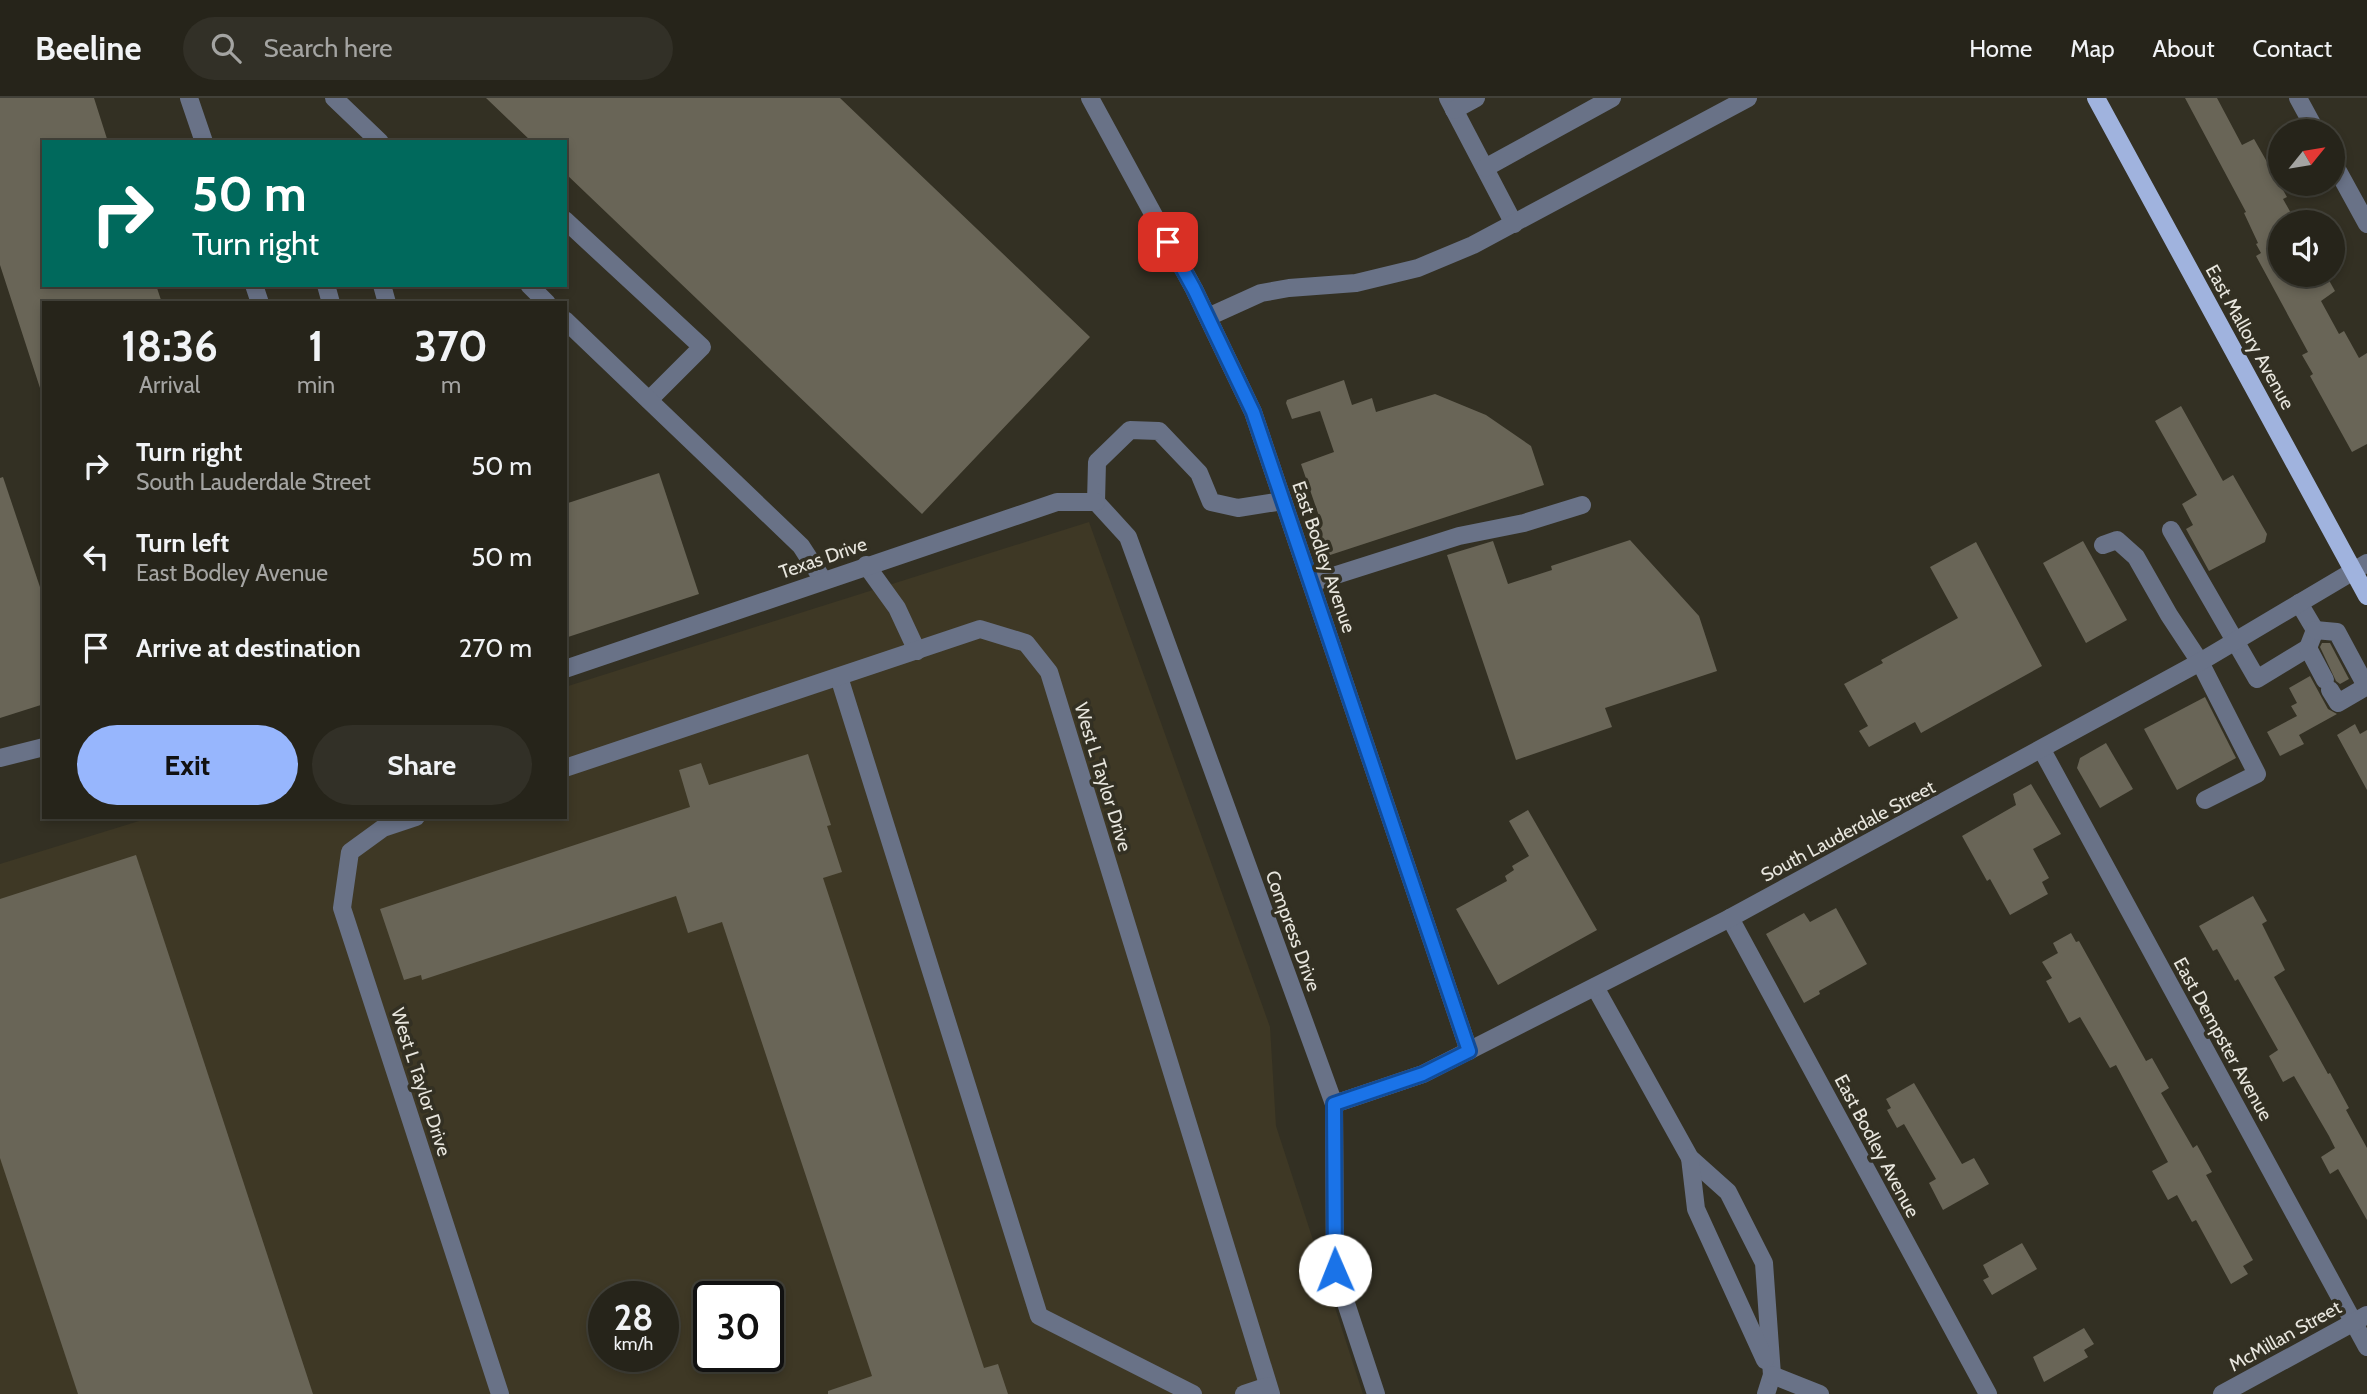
<!DOCTYPE html>
<style>
body{margin:0;font-family:Cabin,sans-serif;background:#323027;color:#f1f3f6;height:100vh;display:flex;flex-direction:column;font-size:26px;white-space:nowrap}
*{box-sizing:border-box;margin:0}
p{font-size:23px;color:#a4a4a2}
.icon{flex:none;width:38px;height:38px;fill:none;stroke:currentColor;stroke-width:2;stroke-linecap:round;stroke-linejoin:round}
.map{position:relative;flex:1;overflow:hidden}
.panel{position:absolute;left:42px;top:203px;width:525px;height:518px;display:flex;flex-direction:column;background:#26241a;border-radius:0px;box-shadow:0 4px 10px #0003,0 0 0 2px #424139}
.panel>*{flex:none}
.hud{position:absolute;left:42px;top:42px;width:525px;height:147px;border-radius:0px;box-shadow:0 4px 10px #0003,0 0 0 2px #424139;background:#00695c;color:#fff;overflow:hidden}
.needle{width:46px;rotate:60deg}
.fabs{position:absolute;left:2268px;top:21px;display:grid;gap:14px}
.fabs a{display:grid;place-items:center;width:77px;height:77px;border-radius:50%;background:#26241a;box-shadow:0 4px 10px #0003,0 0 0 2px #424139;font-size:35px}
.speed{position:absolute;left:588px;top:1183px;display:flex;gap:14px;font-size:35px;font-weight:700;text-align:center}
.speed>*{display:grid;place-content:center;width:91px;height:91px;border-radius:50%;background:#26241a;box-shadow:0 4px 10px #0003,0 0 0 2px #424139;line-height:1}
.speed small{font-size:18px;font-weight:400}
.speed .limit{border:4px solid #111;border-radius:10px;background:#fff;color:#111}
.pin{position:absolute;display:grid;place-items:center;width:60px;height:60px;color:#fff;margin:-30px;border-radius:14px;box-shadow:0 4px 10px #0006}
.me{position:absolute;width:77px;margin:-38px;rotate:359deg;stroke-linejoin:round;filter:drop-shadow(0 0 5px #0008)}
.turn{display:flex;align-items:center;gap:24px;height:147px;padding:0 35px;font-size:32px}
.turn .icon{width:91px;height:91px;stroke-width:2.5}
.turn b{display:block;font-size:49px;line-height:60px}
.eta{display:flex;justify-content:space-evenly;align-items:center;height:119px;text-align:center}
.eta b{font-size:42px;font-weight:800;line-height:49px}
.action{display:flex;gap:14px;margin-top:auto;padding:14px 35px}
.action a{flex:1;height:80px;border-radius:42px;background:#97b6fd;color:#111;font-size:28px;font-weight:800;line-height:80px;text-align:center}
.action a+a{background:#323027;color:#f1f3f6}
ul{padding:0;list-style:none}
li{display:flex;align-items:center;gap:21px;height:91px;padding:0 35px}
li div{flex:1}
li b{display:block;font-size:26px}
li em{font-style:normal}
header{display:flex;align-items:center;gap:42px;box-sizing:border-box;height:98px;padding:0 35px;background:#26241a;border-bottom:2px solid #424139}
header strong{font-size:33px}
nav{display:flex;gap:38px;margin-inline-start:auto;font-size:24px}
.search{width:490px;height:63px;background:#323027;display:flex;align-items:center;gap:18px;box-sizing:border-box;padding:0 24px;border-radius:38px;color:#a4a4a2;font-size:26px}
.map>svg:first-child{display:block}
.built{fill:#3e3825;fill-rule:evenodd}
.building{fill:#696557}
.lines{fill:none;stroke-linecap:round;stroke-linejoin:round}
.minor{stroke:#697287;stroke-width:18}
.major{stroke:#a0b3de;stroke-width:18}
.route-casing{stroke:#114b97;stroke-width:18}
.route{stroke:#1a73e8;stroke-width:12}
.labels{text-anchor:middle;dominant-baseline:central;stroke-width:7;stroke-linejoin:round;paint-order:stroke}
.street-label{font-size:19px;fill:#e8e6de;stroke:#333023}
</style>
<header>
<strong>Beeline</strong>
<div class="search"><svg class="icon" aria-label="search" viewBox="0 0 24 24"><circle cx="10" cy="10" r="6"/><path d="M15 15l6 6"/></svg>Search here</div>
<nav><a>Home</a><a>Map</a><a>About</a><a>Contact</a></nav>
</header>
<div class="map">
<svg width="2367" height="1296" viewBox="0 0 2367 1296">
<rect width="100%" height="100%" fill="#333023"/>
<path class="built" d="M1089,424L1270,929L1276,1028L1363,1296H0V766L152,719H565V589ZM604,1199H663V1258H604ZM709,1199H768V1258H709Z"/>
<g class="building">
<path d="M0,0H94L108,44H44V187H156L162,205H44V289L40,290L0,167Z"/>
<path d="M486,0H840L1090,239L922,416L565,75V44H532Z"/>
<path d="M2185,0H2217L2242,47L2254,41L2287,99L2283,101L2296,124H2280V177H2326L2335,193L2321,203L2339,236L2344,233L2359,260L2367,255V346L2352,354L2310,278L2313,276L2302,257L2308,254L2256,158L2261,155L2256,146L2258,145L2244,115L2246,114Z"/>
<path d="M1344,282L1352,307L1372,300L1376,314L1435,296L1486,317L1531,348L1544,387L1324,459L1311,420L1319,418L1301,366L1334,354L1320,313L1292,321L1286,305L1287,302Z"/>
<path d="M2181,308L2223,383L2233,377L2267,436L2265,444L2209,473L2186,431L2193,427L2182,406L2197,397L2155,323Z"/>
<path d="M659,375L699,496L565,540V406Z"/>
<path d="M3,379L44,501V606L0,620V380Z"/>
<path d="M1630,442L1699,518L1717,573L1605,610L1612,629L1516,662L1447,457L1493,443L1508,486L1552,472L1551,468Z"/>
<path d="M2083,443L2127,522L2086,545L2043,465Z"/>
<path d="M1976,444L2042,568L1921,635L1915,624L1869,649L1859,633L1868,628L1844,586L1883,565L1881,562L1958,520L1930,469Z"/>
<path d="M2322,545H2330L2349,581L2340,586L2336,583L2320,549Z"/>
<path d="M2310,578L2328,611L2337,616L2299,637L2304,646L2280,658L2267,634L2297,618L2291,608L2297,605L2289,590Z"/>
<path d="M2205,599L2236,660L2177,692L2144,631Z"/>
<path d="M2355,626L2360,636L2367,632V692L2337,637Z"/>
<path d="M2106,645L2133,691L2100,710L2077,670L2080,660Z"/>
<path d="M808,656L831,727L827,728L842,774L823,780L984,1270L998,1266L1008,1296H828V1293L872,1278L722,824L688,835L676,798L422,882L421,877L404,882L380,811L690,709L679,672L701,665L709,687Z"/>
<path d="M2031,686L2061,736L2033,751L2049,780L2042,784L2048,796L2010,817L1990,781L1987,783L1962,738L2016,707L2013,696Z"/>
<path d="M1528,712L1597,832L1498,887L1456,811L1507,783L1505,778L1514,772L1512,768L1529,758L1509,723Z"/>
<path d="M136,757L313,1296H78L0,1060V801Z"/>
<path d="M2253,798L2267,823L2262,826L2285,872L2274,879L2328,976L2330,975L2349,1010L2346,1012L2367,1050V1122L2338,1071L2330,1076L2321,1059L2335,1050L2329,1038L2294,978L2283,984L2269,958L2278,952L2238,881L2235,883L2217,851L2213,853L2199,828Z"/>
<path d="M1836,810L1867,866L1819,893L1820,896L1804,905L1766,836L1804,815L1810,824Z"/>
<path d="M2071,835L2076,844L2079,843L2146,963L2152,960L2169,990L2161,995L2193,1050L2197,1047L2212,1074L2206,1077L2253,1162L2243,1168L2248,1176L2231,1186L2196,1122L2192,1124L2177,1097L2168,1102L2152,1073L2168,1064L2116,967L2110,970L2080,919L2069,925L2046,883L2052,880L2042,864L2058,855L2053,845Z"/>
<path d="M1914,985L1962,1066L1974,1060L1989,1086L1943,1112L1929,1085L1936,1081L1904,1026L1897,1030L1887,1012L1891,1010L1886,1001Z"/>
<path d="M2022,1145L2037,1171L1992,1197L1983,1182L1989,1179L1983,1167Z"/>
<path d="M2084,1230L2094,1246L2084,1252L2088,1259L2044,1284L2033,1259Z"/>
</g>
<g class="lines">
<g class="minor">
<path d="M189,0L204,44"/>
<path d="M334,0L380,44"/>
<path d="M1090,0L1194,191L1253,314L1469,953"/>
<path d="M1448,0L1514,126"/>
<path d="M2298,0L2316,33"/>
<path d="M1454,12L1476,0"/>
<path d="M2333,64L2367,126"/>
<path d="M1485,70L1612,0"/>
<path d="M565,122L702,249L649,302"/>
<path d="M254,187L260,205"/>
<path d="M326,187L331,205"/>
<path d="M382,187L387,205"/>
<path d="M529,187L547,205"/>
<path d="M1208,219L1261,195L1289,190L1356,185L1418,170L1473,147L1748,0"/>
<path d="M565,222L801,448L823,482"/>
<path d="M1096,404L1128,439L1334,1006L1335,1172L1376,1296"/>
<path d="M1096,404L1097,364L1130,332L1159,333L1199,375L1211,404L1238,410L1283,403"/>
<path d="M2171,432L2257,581L2308,550"/>
<path d="M2103,447L2117,442L2136,459L2169,517L2200,564L2257,676L2205,702"/>
<path d="M866,467L897,510L917,553"/>
<path d="M1311,485L1459,438L1524,425L1582,407"/>
<path d="M2299,505L2315,532L2308,550L2325,582"/>
<path d="M2315,532L2337,534L2366,588"/>
<path d="M565,571L1057,404H1096"/>
<path d="M839,579L1039,1218L1193,1296"/>
<path d="M2330,592L2338,605L2367,588"/>
<path d="M2042,652L2367,1249"/>
<path d="M0,660L44,649"/>
<path d="M565,670L980,531L1026,545L1049,574L1271,1296"/>
<path d="M416,719L383,730L350,754L342,810L500,1296"/>
<path d="M1730,820L1988,1296"/>
<path d="M1595,889L1690,1060L1728,1094L1764,1165L1772,1277L1766,1296"/>
<path d="M1334,1006L1423,976L1730,820L2200,564L2367,465"/>
<path d="M1690,1060L1696,1111L1765,1262"/>
<path d="M1772,1277L1820,1296"/>
<path d="M1244,1296L1268,1288"/>
<path d="M2222,1296L2367,1217"/>
</g>
<path class="major" d="M2096,0L2367,498"/>
</g>
<g class="lines">
<g class="route-casing">
<path id="route" d="M1168,144L1194,191L1253,314L1469,953L1423,976L1334,1006L1335,1172"/>
</g>
<use href="#route" class="route"/>
</g>
<g class="labels">
<g class="street-label">
<text transform="translate(2250 239) rotate(61)">East Mallory Avenue</text>
<text transform="translate(1324 459) rotate(71)">East Bodley Avenue</text>
<text transform="translate(823 460) rotate(-19)">Texas Drive</text>
<text transform="translate(1103 679) rotate(73)">West L Taylor Drive</text>
<text transform="translate(1848 733) rotate(-28)">South Lauderdale Street</text>
<text transform="translate(1293 833) rotate(70)">Compress Drive</text>
<text transform="translate(2223 941) rotate(61)">East Dempster Avenue</text>
<text transform="translate(421 984) rotate(72)">West L Taylor Drive</text>
<text transform="translate(1877 1048) rotate(62)">East Bodley Avenue</text>
<text transform="translate(2285 1238) rotate(-29)">McMillan Street</text>
</g>
</g>
</svg>
<div class="fabs">
<a><svg class="needle" viewBox="-14 -14 28 28"><path d="M0-13l5 13h-10z" fill="#e53935"/><path d="M0 13l5-13h-10z" fill="#a4a4a2"/></svg></a>
<a><svg class="icon" aria-label="sound" viewBox="0 0 24 24"><path d="M4 9h4l5-4v14l-5-4H4zM17 9q2 3 0 6"/></svg></a>
</div>
<div class="speed"><div>28<small>km/h</small></div><div class="limit">30</div></div>
<div class="pin" style="left:1168px;top:144px;background:#d93025"><svg class="icon" aria-label="arrive" viewBox="0 0 24 24"><path d="M6 21V4h12l-3 4 3 4H6"/></svg></div>
<svg class="me" style="left:1335px;top:1172px" viewBox="-20 -20 40 40"><circle r="19" fill="#fff"/><path d="M0-13L10 11 0 6-10 11z" fill="#1a73e8"/></svg>
<div class="hud">
<div class="turn"><svg class="icon" aria-label="right" viewBox="0 0 24 24"><path d="M7 20v-9h11M14 6l5 5-5 5"/></svg><div><b>50 m</b>Turn right</div></div>
</div>
<section class="panel">
<div class="eta">
<div><b>18:36</b><p>Arrival</p></div>
<div><b>1</b><p>min</p></div>
<div><b>370</b><p>m</p></div>
</div>
<ul>
<li><svg class="icon" aria-label="right" viewBox="0 0 24 24"><path d="M7 20v-9h11M14 6l5 5-5 5"/></svg><div><b>Turn right</b><p>South Lauderdale Street</p></div><em>50 m</em></li>
<li><svg class="icon" aria-label="left" viewBox="0 0 24 24"><path d="M17 20v-9H6M10 6l-5 5 5 5"/></svg><div><b>Turn left</b><p>East Bodley Avenue</p></div><em>50 m</em></li>
<li><svg class="icon" aria-label="arrive" viewBox="0 0 24 24"><path d="M6 21V4h12l-3 4 3 4H6"/></svg><div><b>Arrive at destination</b></div><em>270 m</em></li>
</ul>
<div class="action"><a>Exit</a><a>Share</a></div>
</section>
</div>
